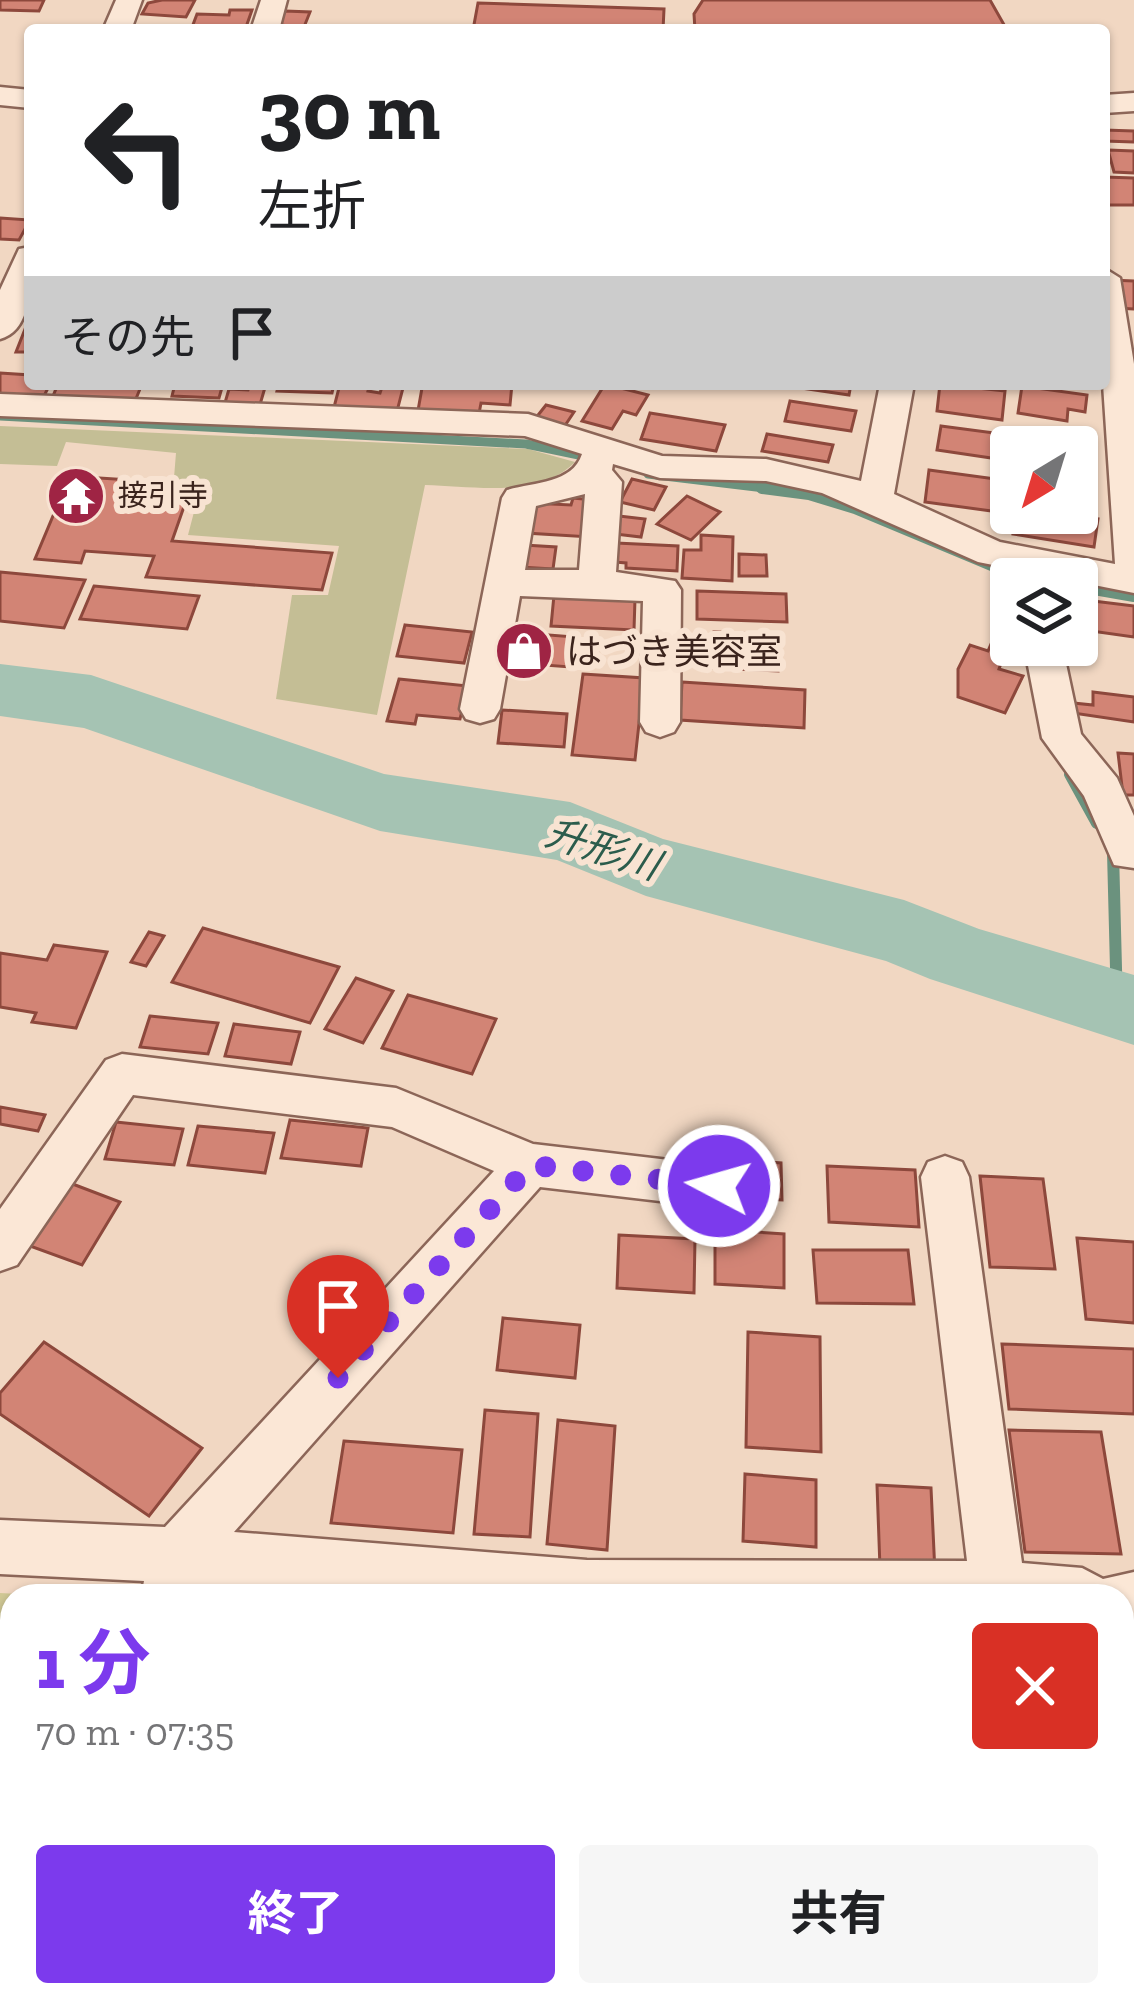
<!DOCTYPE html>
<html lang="ja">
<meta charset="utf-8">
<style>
body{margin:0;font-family:"Zilla Slab","Noto Sans JP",serif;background:#f6f6f6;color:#202124;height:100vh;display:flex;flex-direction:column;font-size:45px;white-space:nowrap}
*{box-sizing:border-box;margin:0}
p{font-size:39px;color:#757577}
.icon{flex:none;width:66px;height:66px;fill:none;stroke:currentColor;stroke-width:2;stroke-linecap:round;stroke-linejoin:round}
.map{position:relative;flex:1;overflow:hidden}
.side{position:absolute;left:0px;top:1584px;width:1134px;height:423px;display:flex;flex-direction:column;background:#fff;border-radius:36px 36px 0 0;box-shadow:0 3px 9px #0004}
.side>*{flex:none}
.hud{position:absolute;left:24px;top:24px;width:1086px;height:366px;border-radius:12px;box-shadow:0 3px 9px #0004;background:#fff;color:#202124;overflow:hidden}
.needle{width:78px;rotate:218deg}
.controls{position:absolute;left:990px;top:426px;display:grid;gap:24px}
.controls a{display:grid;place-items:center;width:108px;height:108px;border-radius:12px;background:#fff;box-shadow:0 3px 9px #0004;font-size:60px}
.pin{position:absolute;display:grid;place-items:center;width:102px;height:102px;color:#fff;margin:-123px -51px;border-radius:50% 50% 50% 0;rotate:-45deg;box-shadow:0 0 12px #0007}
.pin .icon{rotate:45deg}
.me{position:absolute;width:132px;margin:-66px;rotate:276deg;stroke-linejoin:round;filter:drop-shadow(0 0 9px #0008)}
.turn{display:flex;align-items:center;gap:42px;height:252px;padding:0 36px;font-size:54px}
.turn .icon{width:156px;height:156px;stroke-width:2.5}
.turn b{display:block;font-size:84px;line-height:102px}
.then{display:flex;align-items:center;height:114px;padding:0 36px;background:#0003;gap:24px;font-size:45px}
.round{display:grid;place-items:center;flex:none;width:126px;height:126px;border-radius:12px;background:#f6f6f6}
.summary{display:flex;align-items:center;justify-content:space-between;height:204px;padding:0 36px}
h1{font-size:72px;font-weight:700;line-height:90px;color:#7c3aed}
.primary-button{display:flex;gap:24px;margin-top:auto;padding:24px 36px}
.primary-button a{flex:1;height:138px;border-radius:12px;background:#7c3aed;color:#fff;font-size:48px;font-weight:700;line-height:138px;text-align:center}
.primary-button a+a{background:#f6f6f6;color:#202124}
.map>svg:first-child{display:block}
.green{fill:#d0c895}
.cemetery{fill:#c4be95}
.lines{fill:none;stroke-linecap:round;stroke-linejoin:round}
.stream-far1{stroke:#6b927e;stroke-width:9}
.stream{stroke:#6b927e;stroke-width:12}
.river{fill:#a5c3b3;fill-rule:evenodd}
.building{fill:#d28475;stroke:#8d483c;stroke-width:3}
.minor-casing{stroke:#8c6658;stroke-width:5}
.minor{fill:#fbe7d6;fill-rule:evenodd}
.route{stroke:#7c3aed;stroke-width:21;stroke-dasharray:0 37.8}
.labels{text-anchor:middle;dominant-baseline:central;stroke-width:12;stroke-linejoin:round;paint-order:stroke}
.far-poi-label{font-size:30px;fill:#3b241d;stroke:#f8e3d2;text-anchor:start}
.poi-label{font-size:36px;fill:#3b241d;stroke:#f8e3d2;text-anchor:start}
.water-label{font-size:39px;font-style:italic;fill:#2b5c4c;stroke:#f8e3d2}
</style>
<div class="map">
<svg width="1134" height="2005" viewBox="0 0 1134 2005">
<rect width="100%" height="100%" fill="#f1d7c2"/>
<path class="green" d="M0,1593L59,1596H12V1995H33L31,2005H0Z"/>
<path class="cemetery" d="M0,426L528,449L575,462C539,499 473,486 425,485L377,715L276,699L292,595H328L339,546L188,535L199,493L173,490L176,453L66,442L57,466L0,464Z"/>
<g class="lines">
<g class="stream-far1">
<path d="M0,416L526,444L598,459"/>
<path d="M648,474L790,491"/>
</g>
<g class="stream">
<path d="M762,488L809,494L855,508L1013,574L1039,579"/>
<path d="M1077,586L1134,596"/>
<path d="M1070,774L1097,823"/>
<path d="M1113,852L1117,1007"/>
</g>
<path class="river" d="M0,664L91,675L384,774L570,802L663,839L904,900L979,929L1134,975V1045L930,979L886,961L646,896L557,860L380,831L84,728L0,716Z"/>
</g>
<g class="building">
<path d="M0,0H44L39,11L0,10Z"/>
<path d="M162,0H195L186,17L142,14L148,3Z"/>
<path d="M703,0H990L1007,30H695L694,14Z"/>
<path d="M478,3L664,9L663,30H473Z"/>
<path d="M230,10H252L245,30H191L197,14L229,15Z"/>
<path d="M285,11L310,12L304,27L279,25Z"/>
<path d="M1104,130L1134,131V142L1105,141Z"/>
<path d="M1108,150L1134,151V173L1114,172Z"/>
<path d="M1104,177L1134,178V205H1105Z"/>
<path d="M0,218L30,220L19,240L0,239Z"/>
<path d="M1110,280L1134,281V309L1116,308Z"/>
<path d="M23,306H30V352H16L29,319H18Z"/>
<path d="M0,373L30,375V384H50L43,398L0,396Z"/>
<path d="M58,384H142L133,406L51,401Z"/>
<path d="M175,384H223L219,398L172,396Z"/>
<path d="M250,384H266L259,408L224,406L229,389L248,390Z"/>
<path d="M279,384H334L332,393L277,391Z"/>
<path d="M340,384H370L368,391L380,393L383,384H404L396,415L333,411Z"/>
<path d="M408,384H512L510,405L481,403L478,419L417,416L422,388H408Z"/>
<path d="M605,384L648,395L636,415L623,411L612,429L582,421Z"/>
<path d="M802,384H851L849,395L801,388Z"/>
<path d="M940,384L1005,391L1002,420L937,411Z"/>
<path d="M1022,386L1087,395L1085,412L1068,409L1067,421L1018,413Z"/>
<path d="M790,401L856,411L851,431L785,421Z"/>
<path d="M546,405L574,412L564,427L535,419Z"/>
<path d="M650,413L725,425L716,451L641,439Z"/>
<path d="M941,426L1002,434L998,459L937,450Z"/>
<path d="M767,434L833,445L828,462L762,451Z"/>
<path d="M1077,457L1095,459L1093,493L1077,491Z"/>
<path d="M929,470L1003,480L999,512L925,502Z"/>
<path d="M84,477L162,482L157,496L187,498L172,541L332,553L322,590L146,577L154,556L85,551L81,563L35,559L63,492L77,493Z"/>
<path d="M632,479L666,487L654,510L620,502Z"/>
<path d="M687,496L720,512L691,540L657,524Z"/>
<path d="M573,498L593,500L590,537L526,533L531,503L571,505Z"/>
<path d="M1017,513L1098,519L1094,547L1013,534Z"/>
<path d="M619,516L645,519L641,537L615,534Z"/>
<path d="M701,535L733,537L732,581L682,578L684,550H701Z"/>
<path d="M616,543L678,546L677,571L626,568V563L614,562Z"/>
<path d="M524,545L556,547L553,569L520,567Z"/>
<path d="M739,554L766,555L767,576H739Z"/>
<path d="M0,572L85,580L64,628L0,621Z"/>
<path d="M94,586L199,596L187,629L80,619Z"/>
<path d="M697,591L786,594L787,622L697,619Z"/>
<path d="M554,595L635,599L634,630L551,626Z"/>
<path d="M1077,599L1134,606V637L1077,629Z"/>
<path d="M405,625L472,632L464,663L397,656Z"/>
<path d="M997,630L1011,635L999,669L1023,676L1005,713L958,697V669L970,645L988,651Z"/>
<path d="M511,632L575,637L570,667L506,662Z"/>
<path d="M714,632L777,634L778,671L713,668Z"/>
<path d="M583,674L644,678L635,760L572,755Z"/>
<path d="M399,679L468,686L460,719L417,715L415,724L387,721Z"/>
<path d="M682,682L805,690L804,728L680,720Z"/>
<path d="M1093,692L1134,697V722L1073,713V703L1093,705Z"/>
<path d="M502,710L567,714L564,747L498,743Z"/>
<path d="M1118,753L1134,754V795H1123Z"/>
<path d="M203,928L339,967L310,1023L172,982Z"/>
<path d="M149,932L164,936L146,966L131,962Z"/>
<path d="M54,945L107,952L76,1028L32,1022L36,1013L0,1007V953L47,960Z"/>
<path d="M356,978L393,991L363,1043L325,1029Z"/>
<path d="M408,995L496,1019L472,1074L382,1048Z"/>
<path d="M150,1016L218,1023L208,1054L140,1047Z"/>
<path d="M234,1024L300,1032L291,1064L225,1056Z"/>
<path d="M0,1107L45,1115L38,1131L0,1124Z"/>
<path d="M290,1120L368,1128L361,1166L281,1158Z"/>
<path d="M116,1122L183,1129L174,1165L105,1159Z"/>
<path d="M198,1126L274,1133L265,1173L188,1165Z"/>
<path d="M745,1160L781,1163L782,1200L745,1198Z"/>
<path d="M827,1166L915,1170L919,1227L829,1222Z"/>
<path d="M980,1176L1043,1179L1055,1269L990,1267Z"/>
<path d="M70,1183L120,1202L82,1265L30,1246Z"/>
<path d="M715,1229L784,1234V1288L715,1284Z"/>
<path d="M619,1235L695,1239L694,1293L617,1288Z"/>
<path d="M1077,1238L1134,1242V1323L1086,1319Z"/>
<path d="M813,1250H908L914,1304L817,1303Z"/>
<path d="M503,1318L580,1325L575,1378L497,1370Z"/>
<path d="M748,1332L820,1337L821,1452L746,1447Z"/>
<path d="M44,1342L202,1448L149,1516L0,1414V1393Z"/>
<path d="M1002,1344L1134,1349V1414L1009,1409Z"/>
<path d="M485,1410L538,1414L530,1537L474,1534Z"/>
<path d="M558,1420L615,1426L607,1550L547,1544Z"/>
<path d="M1009,1430L1101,1432L1121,1554L1025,1552Z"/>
<path d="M344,1441L462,1450L453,1533L331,1523Z"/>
<path d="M745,1474L816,1480V1547L743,1541Z"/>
<path d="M877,1485L931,1488L935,1573L880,1568Z"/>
<path d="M1122,1691L1134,1692V1752L1122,1751Z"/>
<path d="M1122,1771L1134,1772V1872H1122Z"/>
<path d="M146,1995H312L311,2005L239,1995L237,2005H144Z"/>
<path d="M365,1995H486V2005H364Z"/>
<path d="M715,1995H784V2005H714Z"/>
</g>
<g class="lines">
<g class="minor-casing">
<g id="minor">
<path d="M116,0H142L131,30H103Z"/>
<path d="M261,0H287L279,30H251Z"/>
<path d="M0,87L30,90V108L0,105Z"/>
<path d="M1134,93V111L1104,113V95Z"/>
<path d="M30,247C30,275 35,330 0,339V290L19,249Z"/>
<path d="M1104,268L1120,278L1134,364V593L978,562L822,493L766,481L660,478L613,464L612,470L622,482L616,572L675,581L681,590L680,722L674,732L660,737L646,732L640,722L643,601L520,596L500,709L494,719L480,723L466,719L460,709L502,498L507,490C534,482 572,484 582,454L525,436L0,416V394L528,414L662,456L766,459L861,481L880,384H914L894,494L1000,542L1115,564L1103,384ZM585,494L579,570H525L536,506Z"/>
<path d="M1024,645H1062L1081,734L1117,778L1134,816V868L1114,865L1084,796L1042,738Z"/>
<path d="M122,1054L396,1088L533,1144L720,1166L737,1172L744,1187L737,1202L720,1208L540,1187L234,1532L587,1560L967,1561L921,1177L928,1162L945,1156L962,1162L969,1177L1022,1563L1082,1568L1103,1579L1134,1572V1628L1122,1627V1596H343L199,1584L197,1596H141L144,1581L0,1574V1520L165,1527L494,1171L392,1127L133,1095L17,1265L0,1271V1209L106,1060Z"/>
<path d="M67,1995H129L128,2005H64Z"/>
<path d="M533,1995H595V2005H531Z"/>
<path d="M998,1995H1060L1062,2005H998Z"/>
</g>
</g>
<use href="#minor" class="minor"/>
</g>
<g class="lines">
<path class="route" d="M338,1378L530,1165L719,1186"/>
</g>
<defs>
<g id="temple-disc" transform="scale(3)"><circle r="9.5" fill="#9f2444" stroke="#f8e3d2"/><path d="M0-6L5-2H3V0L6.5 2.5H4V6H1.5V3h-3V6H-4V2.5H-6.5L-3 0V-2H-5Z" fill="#fff"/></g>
<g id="shop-disc" transform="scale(3)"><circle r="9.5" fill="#9f2444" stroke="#f8e3d2"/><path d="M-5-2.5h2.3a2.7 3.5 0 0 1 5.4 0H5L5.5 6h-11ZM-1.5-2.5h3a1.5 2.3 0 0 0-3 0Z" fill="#fff"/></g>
</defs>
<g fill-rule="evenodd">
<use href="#temple-disc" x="76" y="496"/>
<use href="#shop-disc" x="524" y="651"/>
</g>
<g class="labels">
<g class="far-poi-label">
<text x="118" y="496">接引寺</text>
</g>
<g class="poi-label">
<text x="566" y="651">はづき美容室</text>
</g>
<g class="water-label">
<text transform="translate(603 849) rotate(18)">升形川</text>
</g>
</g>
</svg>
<div class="controls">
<a><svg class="needle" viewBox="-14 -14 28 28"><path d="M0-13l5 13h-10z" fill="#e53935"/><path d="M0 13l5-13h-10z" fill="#757577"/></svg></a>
<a><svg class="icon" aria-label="layers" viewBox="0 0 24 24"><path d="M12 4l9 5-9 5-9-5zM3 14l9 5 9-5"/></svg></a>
</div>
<div class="pin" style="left:338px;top:1378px;background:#d93025"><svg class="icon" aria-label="arrive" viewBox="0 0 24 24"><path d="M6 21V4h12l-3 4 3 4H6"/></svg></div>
<svg class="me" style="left:719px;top:1186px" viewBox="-20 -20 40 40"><circle r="17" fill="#7c3aed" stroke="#fff" stroke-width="3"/><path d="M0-11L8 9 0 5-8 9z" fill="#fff"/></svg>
<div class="hud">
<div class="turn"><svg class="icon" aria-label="left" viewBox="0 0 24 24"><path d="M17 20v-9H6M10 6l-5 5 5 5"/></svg><div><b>30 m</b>左折</div></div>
<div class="then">その先<svg class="icon" aria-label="arrive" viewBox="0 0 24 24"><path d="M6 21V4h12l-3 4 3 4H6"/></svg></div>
</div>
<section class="side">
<div class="summary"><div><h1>1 分</h1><p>70 m · 07:35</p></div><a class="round" style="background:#d93025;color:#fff"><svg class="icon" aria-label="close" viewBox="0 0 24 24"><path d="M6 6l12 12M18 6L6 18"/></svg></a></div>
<div class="primary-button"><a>終了</a><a>共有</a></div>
</section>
</div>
